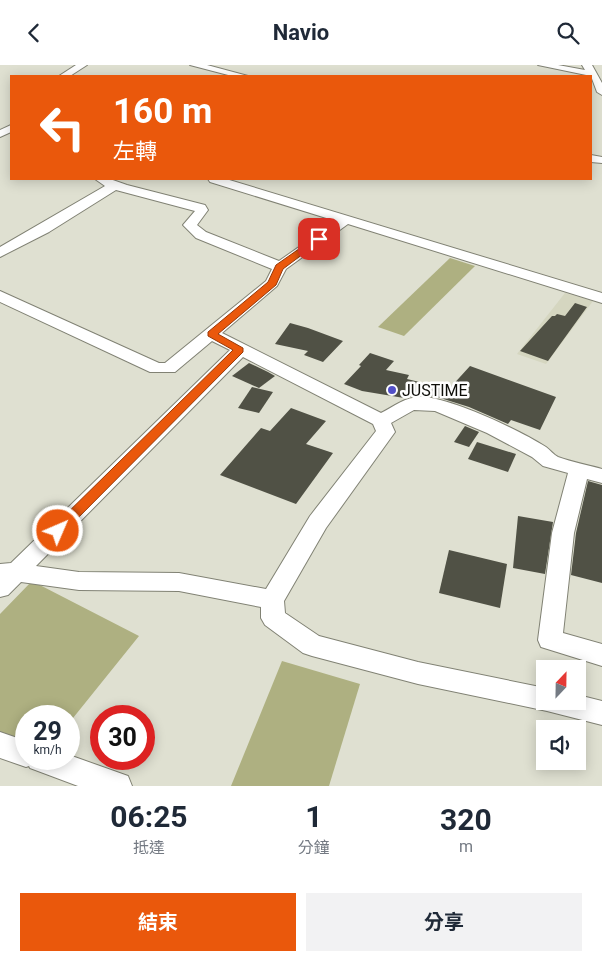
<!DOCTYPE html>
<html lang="zh-TW">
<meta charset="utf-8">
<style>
body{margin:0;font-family:Roboto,"Noto Sans TC",sans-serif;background:#f2f2f3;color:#1f2937;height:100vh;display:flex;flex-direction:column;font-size:19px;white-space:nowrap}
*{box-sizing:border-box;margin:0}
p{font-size:16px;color:#747a83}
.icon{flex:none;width:28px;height:28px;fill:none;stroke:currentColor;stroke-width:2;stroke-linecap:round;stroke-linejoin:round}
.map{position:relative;height:721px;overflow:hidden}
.sheet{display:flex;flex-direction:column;background:#fff;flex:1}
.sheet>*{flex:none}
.guide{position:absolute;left:10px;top:10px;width:582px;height:105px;border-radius:0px;box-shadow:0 2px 12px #0003;background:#ea580c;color:#fff;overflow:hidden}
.needle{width:32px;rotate:22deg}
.controls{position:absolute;left:536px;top:595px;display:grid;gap:10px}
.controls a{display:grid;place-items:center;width:50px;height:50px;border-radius:0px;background:#fff;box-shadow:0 2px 12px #0003;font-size:25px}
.speed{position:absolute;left:15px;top:640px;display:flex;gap:10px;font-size:25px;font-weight:700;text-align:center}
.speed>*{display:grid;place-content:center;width:65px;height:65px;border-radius:50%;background:#fff;box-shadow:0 2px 12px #0003;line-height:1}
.speed small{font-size:12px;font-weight:400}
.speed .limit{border:8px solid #d22;background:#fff;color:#111}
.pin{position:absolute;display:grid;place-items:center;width:42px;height:42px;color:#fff;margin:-21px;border-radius:10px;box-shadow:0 2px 8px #0006}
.me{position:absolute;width:55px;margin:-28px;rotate:45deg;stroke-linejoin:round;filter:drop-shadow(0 0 4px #0008)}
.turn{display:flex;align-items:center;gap:18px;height:105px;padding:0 20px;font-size:22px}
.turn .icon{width:65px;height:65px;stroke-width:2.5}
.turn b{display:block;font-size:35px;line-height:42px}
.eta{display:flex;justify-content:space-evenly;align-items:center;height:85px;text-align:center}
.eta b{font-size:30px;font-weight:700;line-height:35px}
.primary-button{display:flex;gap:10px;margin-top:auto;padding:10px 20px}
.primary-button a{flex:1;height:58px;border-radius:0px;background:#ea580c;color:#fff;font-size:20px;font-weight:700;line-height:58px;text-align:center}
.primary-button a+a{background:#f2f2f3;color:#1f2937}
header{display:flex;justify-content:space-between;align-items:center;height:65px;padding:0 20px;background:#fff;font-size:22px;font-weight:700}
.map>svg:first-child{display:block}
.built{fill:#d5d6c0}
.green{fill:#aeb081}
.building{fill:#505145}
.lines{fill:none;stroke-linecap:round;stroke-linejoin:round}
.minor-casing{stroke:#818274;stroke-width:2}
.minor{fill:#fff;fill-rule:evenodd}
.route{fill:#ea580c;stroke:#983908}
.poi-dot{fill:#5350c7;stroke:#fff;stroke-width:2}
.labels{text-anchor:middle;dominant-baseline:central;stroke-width:5;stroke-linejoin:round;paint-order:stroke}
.poi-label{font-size:16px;fill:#0e0e09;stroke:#fff;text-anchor:start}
</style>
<header><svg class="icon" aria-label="back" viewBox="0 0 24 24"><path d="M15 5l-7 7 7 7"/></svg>Navio<svg class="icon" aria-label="search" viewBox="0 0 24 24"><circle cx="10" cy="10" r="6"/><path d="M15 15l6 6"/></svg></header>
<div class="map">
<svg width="602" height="721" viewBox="0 0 602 721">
<rect width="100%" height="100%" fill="#dfe0d1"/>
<path class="built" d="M565,228L593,236L546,299L517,289Z"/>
<g class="green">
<path d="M450,193L475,201L404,271L378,262Z"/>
<path d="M32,516L139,571L69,658V651H26V686L0,677V549Z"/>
<path d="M282,596L360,619L329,721H231Z"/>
</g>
<g class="building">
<path d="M575,238L587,242L548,296L520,286L552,251H555L557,249L565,251Z"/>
<path d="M290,258L308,263L343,276L323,297L304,290L308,286L275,279Z"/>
<path d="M370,288L394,296L386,305L409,310L407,314L449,324L470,301L556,332L540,365L511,355L508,359L469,342L437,332L417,330L404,333L362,326L344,319L361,301L359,300Z"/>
<path d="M249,298L268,307L275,311L259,323L232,311Z"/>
<path d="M252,322L273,327L259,348L238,343Z"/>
<path d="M291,343L326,356L306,379L333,388L296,439L220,410L261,363L270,366Z"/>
<path d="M465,361L479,367L469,382L454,377Z"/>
<path d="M477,377L516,389L508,407L468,394Z"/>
<path d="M588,416L602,420V518L571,510L576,468Z"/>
<path d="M518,451L553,457L545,509L513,503Z"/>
<path d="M449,485L507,499L500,543L439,528Z"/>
</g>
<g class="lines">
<g class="minor-casing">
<g id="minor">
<path d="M76,0H87L70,11H59Z"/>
<path d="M190,0H207L248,11H232Z"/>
<path d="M538,0H558L585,5L582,0H592L602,18V30L597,27L591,11Z"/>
<path d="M11,60V67L0,72V65Z"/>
<path d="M591,90L602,92V98L591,97Z"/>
<path d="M95,114H110L127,120L205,140L208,145L197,160L206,167L279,196L336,156L210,117L208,114H226L602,228V238L348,159L286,204L277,221L222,268L381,348C395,341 406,331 423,332C454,334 519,365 546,382C550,385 554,390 558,392C572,397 588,400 602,404V418L587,414L574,468L563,568L602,579V601L541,582L538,575L552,468L568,408L543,401L532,392L487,368L435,346L414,345L391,358L395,367L326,463L284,536L285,548L319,571L418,597L545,623V636H578V630L602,636V660L547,646L418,619L312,591L303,588L265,560L261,553V542L179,526L79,525L21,517L8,530L0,532V499L11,498L230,285L212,276L175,307H150L0,237V226L159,298H165L266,216L272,204L196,173L183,160L195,146L116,125L49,167L0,192V182L105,121ZM243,292L373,359L376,366L310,451L266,524L179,508L79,507L36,501Z"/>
<path d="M0,667L26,676V694H69V690L128,711L132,721H78L30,703L29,701L26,702L0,693Z"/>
</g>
</g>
<use href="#minor" class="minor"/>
</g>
<path class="route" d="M316,172L323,174L283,204L276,220L218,269L243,283V287L62,469H53L51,466L53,462L233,285L208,271V267L268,217L276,200Z"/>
<circle class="poi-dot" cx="392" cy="325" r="5"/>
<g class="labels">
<g class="poi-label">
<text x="402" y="325">JUSTIME</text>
</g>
</g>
</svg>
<div class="controls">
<a><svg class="needle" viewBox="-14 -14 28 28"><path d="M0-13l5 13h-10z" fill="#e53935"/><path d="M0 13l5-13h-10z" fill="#747a83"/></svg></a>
<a><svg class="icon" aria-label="sound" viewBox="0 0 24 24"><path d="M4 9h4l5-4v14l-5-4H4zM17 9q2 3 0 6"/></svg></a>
</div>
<div class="speed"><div>29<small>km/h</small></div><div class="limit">30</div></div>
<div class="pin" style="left:319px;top:174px;background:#d93025"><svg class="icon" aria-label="arrive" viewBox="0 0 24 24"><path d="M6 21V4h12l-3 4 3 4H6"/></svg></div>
<svg class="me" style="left:58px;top:466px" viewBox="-20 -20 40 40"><circle r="17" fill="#ea580c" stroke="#fff" stroke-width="3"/><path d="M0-11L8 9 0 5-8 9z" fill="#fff"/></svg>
<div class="guide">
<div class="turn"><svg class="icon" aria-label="left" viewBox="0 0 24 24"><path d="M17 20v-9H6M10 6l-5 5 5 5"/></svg><div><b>160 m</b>左轉</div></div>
</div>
</div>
<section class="sheet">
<div class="eta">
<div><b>06:25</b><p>抵達</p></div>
<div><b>1</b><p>分鐘</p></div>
<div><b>320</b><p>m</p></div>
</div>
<div class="primary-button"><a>結束</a><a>分享</a></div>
</section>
